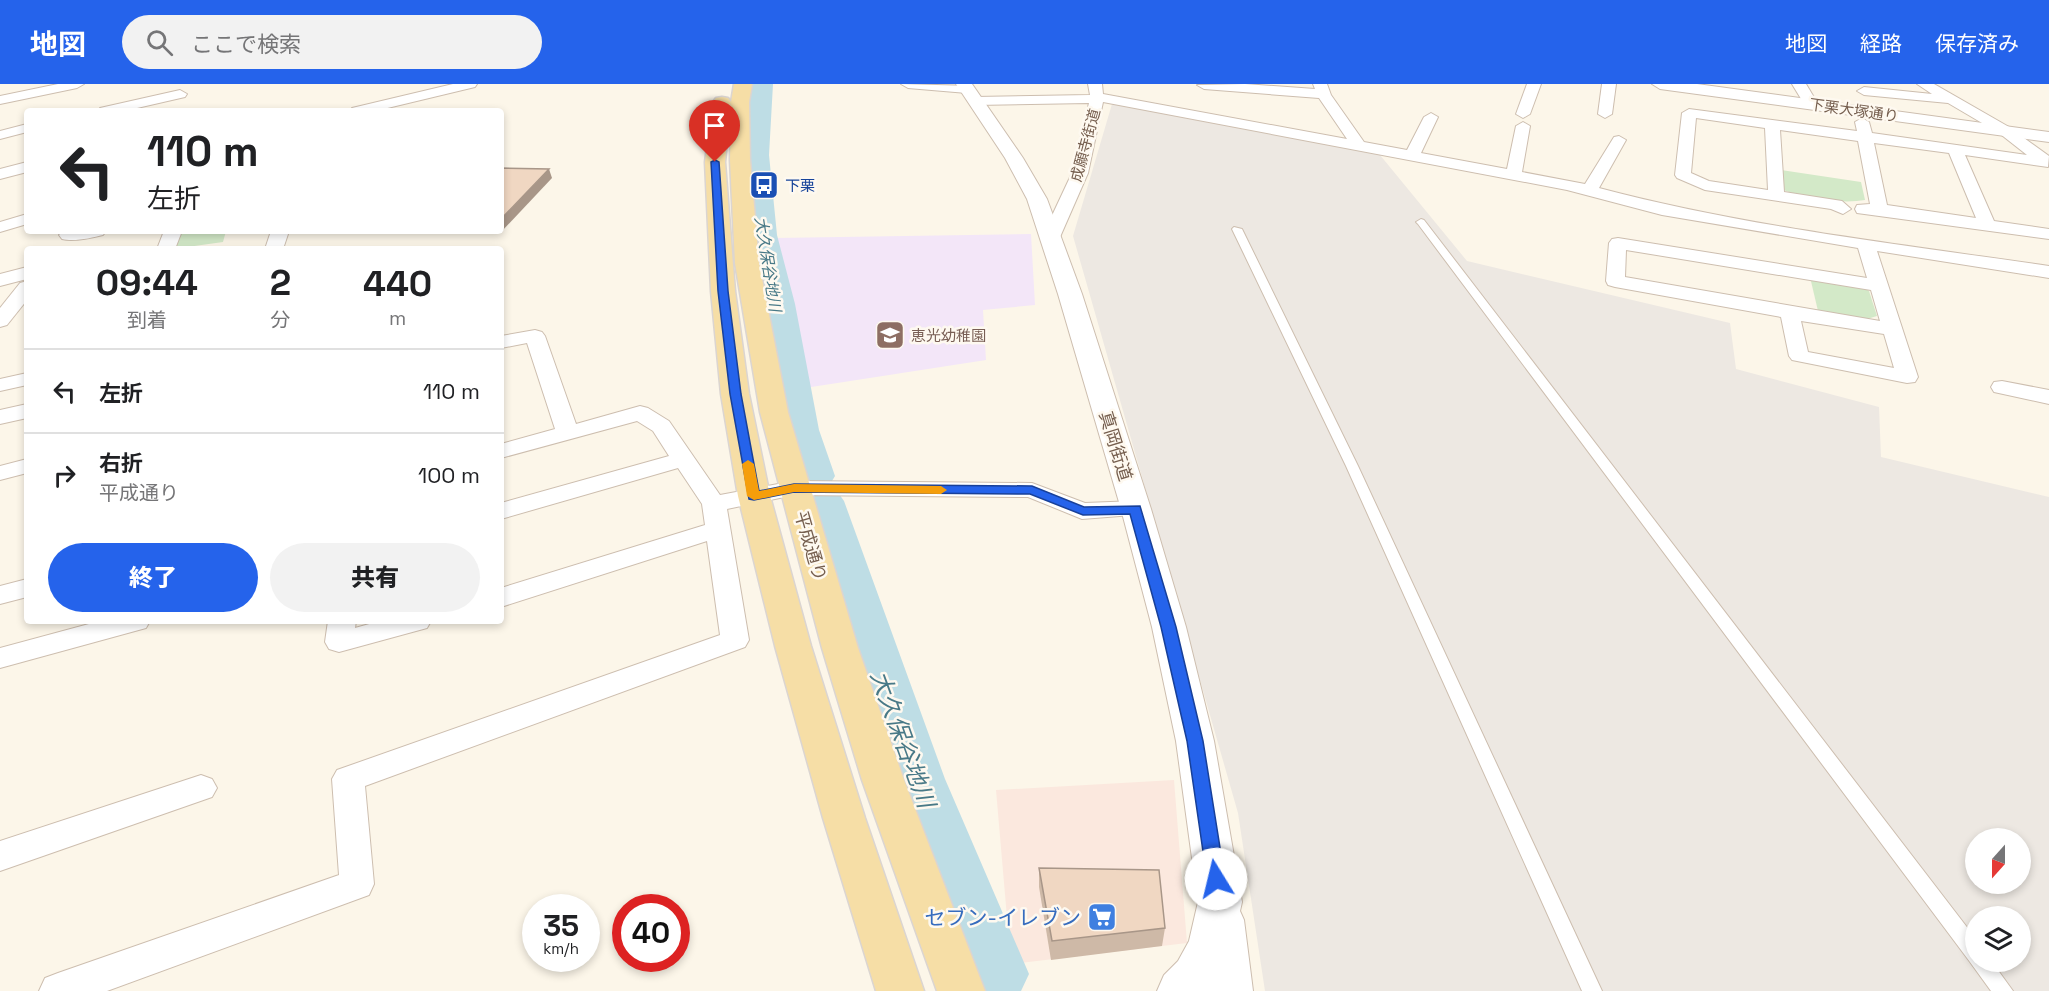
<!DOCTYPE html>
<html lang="ja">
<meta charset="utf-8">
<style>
body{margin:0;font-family:"Space Grotesk","Noto Sans JP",sans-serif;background:#f2f2f2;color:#202124;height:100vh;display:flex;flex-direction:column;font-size:22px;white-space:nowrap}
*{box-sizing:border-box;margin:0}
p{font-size:20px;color:#757577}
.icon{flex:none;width:33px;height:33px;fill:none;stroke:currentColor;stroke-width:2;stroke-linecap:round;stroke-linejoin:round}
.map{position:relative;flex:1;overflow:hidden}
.panel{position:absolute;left:24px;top:162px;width:480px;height:378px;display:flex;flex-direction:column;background:#fff;border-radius:6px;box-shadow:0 3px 9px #0003}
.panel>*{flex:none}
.banner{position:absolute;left:24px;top:24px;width:480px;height:126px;border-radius:6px;box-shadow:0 3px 9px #0003;background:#fff;color:#202124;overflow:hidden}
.needle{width:39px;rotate:201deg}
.controls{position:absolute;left:1965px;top:744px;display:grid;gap:12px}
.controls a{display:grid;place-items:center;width:66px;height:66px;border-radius:50%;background:#fff;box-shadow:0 3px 9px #0003;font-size:30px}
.speed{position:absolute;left:522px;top:810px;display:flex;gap:12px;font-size:30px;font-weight:700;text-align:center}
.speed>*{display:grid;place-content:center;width:78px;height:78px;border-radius:50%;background:#fff;box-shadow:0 3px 9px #0003;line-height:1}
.speed small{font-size:15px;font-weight:400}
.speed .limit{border:9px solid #d22;background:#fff;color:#111}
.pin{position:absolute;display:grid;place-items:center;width:51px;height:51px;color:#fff;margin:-62px -26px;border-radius:50% 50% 50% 0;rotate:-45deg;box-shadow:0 0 6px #0007}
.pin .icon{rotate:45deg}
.me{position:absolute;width:66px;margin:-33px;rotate:351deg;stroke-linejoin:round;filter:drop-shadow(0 0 4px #0008)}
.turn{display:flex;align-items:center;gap:21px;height:126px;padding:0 24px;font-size:27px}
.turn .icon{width:78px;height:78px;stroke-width:2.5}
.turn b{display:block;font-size:42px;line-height:51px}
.eta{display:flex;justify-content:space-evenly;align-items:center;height:102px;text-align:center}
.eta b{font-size:36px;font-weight:800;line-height:42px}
.button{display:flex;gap:12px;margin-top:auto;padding:12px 24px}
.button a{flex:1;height:69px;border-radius:36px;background:#2563eb;color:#fff;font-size:24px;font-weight:800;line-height:69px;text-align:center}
.button a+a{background:#f2f2f2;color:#202124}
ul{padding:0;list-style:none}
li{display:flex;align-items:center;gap:18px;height:84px;padding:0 24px;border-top:2px solid #e0e0e0}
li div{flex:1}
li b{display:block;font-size:22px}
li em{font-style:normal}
header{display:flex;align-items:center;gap:36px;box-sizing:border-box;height:84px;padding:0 30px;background:#2563eb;color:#fff}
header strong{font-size:28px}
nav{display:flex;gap:33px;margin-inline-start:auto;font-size:21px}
.search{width:420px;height:54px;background:#f2f2f2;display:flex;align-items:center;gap:15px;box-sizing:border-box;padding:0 21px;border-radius:33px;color:#757577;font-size:22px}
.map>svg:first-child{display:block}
.commercial{fill:#fbe8de}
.industrial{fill:#ede8e2;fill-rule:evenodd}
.education{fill:#f3e6f8}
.green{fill:#d3e9c8}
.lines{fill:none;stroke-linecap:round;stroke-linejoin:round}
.river{fill:#bedde5;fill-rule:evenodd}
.service-casing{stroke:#cdbeaf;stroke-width:2}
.minor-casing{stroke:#cdbeaf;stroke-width:2}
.tertiary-casing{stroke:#cdbeaf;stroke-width:2}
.primary-casing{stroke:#dbd5d1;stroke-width:3}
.service{fill:#fff;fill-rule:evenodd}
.minor{fill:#fff;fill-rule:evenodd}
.tertiary{fill:#fff;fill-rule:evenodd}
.primary{fill:#f6dea6;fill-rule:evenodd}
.wall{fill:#ceb9a7}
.shaded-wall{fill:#a89688}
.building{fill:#f0d7c2;stroke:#a89688;stroke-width:1.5}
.route{fill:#2563eb;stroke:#184099;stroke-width:1.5}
.slow{fill:#f59e0b}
.labels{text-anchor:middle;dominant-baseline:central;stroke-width:5;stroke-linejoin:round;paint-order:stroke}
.far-street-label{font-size:15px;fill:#755e4e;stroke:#fef9f0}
.far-transit-label{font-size:15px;fill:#164399;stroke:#fef9f0;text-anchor:start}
.far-education-label{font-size:15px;fill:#785e54;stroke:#fef9f0;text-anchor:start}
.far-water-label{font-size:16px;font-style:italic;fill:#487987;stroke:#fef9f0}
.street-label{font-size:18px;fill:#755e4e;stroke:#fef9f0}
.near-shop-label{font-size:21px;fill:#366cbe;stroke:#fef9f0;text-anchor:end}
.near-water-label{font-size:24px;font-style:italic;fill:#487987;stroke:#fef9f0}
</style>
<header>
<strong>地図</strong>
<div class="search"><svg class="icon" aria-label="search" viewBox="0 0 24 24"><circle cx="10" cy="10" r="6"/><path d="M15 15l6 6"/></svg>ここで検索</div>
<nav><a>地図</a><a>経路</a><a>保存済み</a></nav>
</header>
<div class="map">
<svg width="2049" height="907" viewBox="0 0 2049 907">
<rect width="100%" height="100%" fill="#fcf6e9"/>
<path class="commercial" d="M1174,696L1187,859L1011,880L996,706Z"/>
<path class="industrial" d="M1112,20L1380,71L1467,177L1730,239L1736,285L1879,323L1881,373L2049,413V907H1265L1238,729L1073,152ZM1976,754H2020V800H1976ZM1976,832H2020V878H1976Z"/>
<path class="education" d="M1031,150L1035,221L983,226L986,276L805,304L775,154Z"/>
<g class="green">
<path d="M1781,86L1861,98L1865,116C1843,120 1802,115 1782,105Z"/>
<path d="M180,147H226L223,158L173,165Z"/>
<path d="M1810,193L1858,201L1869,207L1877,232L1867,235L1818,227Z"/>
</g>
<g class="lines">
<path class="river" d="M747,0H773L769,71L777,151L795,220L819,346L835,392L829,402L823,403L837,407L844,417L945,695L1029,890L1021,907H967L885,695L798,417L805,407L812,405L797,402C774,367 772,309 766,269C760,229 750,190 745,151C738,101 743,50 747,0Z"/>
<g class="service-casing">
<g id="service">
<path d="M1421,135L1424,136L1976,855V878H1992L2013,907H1991L1970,878L1418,140L1416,138Z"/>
<path d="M1234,143L1242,145L1358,382L1602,907H1582L1346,382L1232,145Z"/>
</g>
</g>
<g class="minor-casing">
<g id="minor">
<path d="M58,0H84L77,4L0,20V12Z"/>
<path d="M453,0H477L475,3L375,27H350L352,24Z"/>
<path d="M901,0L972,2L974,5L967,9L908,4Z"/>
<path d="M1088,0H1102L1103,10L1347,55L1319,14L1204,5L1197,1L1245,0L1315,5L1313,0H1327L1331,11L1364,58L1407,66L1424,33L1431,29L1438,33L1421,69L1507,85L1516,42L1523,38L1530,42L1522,88L1585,100L1614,53L1619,52L1626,56L1599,104C1746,143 1899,160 2049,182V194L1877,167L1918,293L1915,298L1907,299L1792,276L1789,272L1781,233L1615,203L1608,201L1606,197L1609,159L1612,155L1618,154L1867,194L1858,164L1662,131L1567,106L1103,18L1088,89L1060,153L1057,157H1045L1042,153L1072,89L1089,19L975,21L968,17L975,13L1090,11ZM1626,166L1871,206L1880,237L1625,193ZM1801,237L1884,250L1894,284L1808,268Z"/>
<path d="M1527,0H1541L1530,30L1523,34L1516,30Z"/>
<path d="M1602,0H1616L1612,30L1605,34L1598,30Z"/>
<path d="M1792,0H1806L1818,20L1816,23H1806Z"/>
<path d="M1917,0H1934L2009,43L2049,72L2048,83L1965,71L1994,137L2049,145V155L1857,129L1855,125L1857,121L1870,120L1858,57L1780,46L1784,108L1842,117L1851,125L1843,130L1831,125L1705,106L1677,94L1675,91L1682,29L1689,25L1857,47L1855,38L1862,34L1869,38L1872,49L2027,71L1999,49L1948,19L1864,11L1857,7L1864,3L1932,10ZM1696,34L1765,44L1768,106L1709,97L1691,89ZM1874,59L1949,69L1976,134L1887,121Z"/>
<path d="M180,6L187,10L185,13L124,27H98L100,24Z"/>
<path d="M27,40V48L0,55V47Z"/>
<path d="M27,78V88L0,95V85Z"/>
<path d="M27,130V140L0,148V138Z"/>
<path d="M63,147H106L103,151C91,154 74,158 62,155L59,151Z"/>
<path d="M164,147H182L175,165H157Z"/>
<path d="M271,147H289L283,165H265Z"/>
<path d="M27,183V195L0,202V190Z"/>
<path d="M27,197V216L7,241L0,243V224L20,199Z"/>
<path d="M535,246L542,248L545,252L576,340L640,322L648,324L669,337L720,411L794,397L1032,399L1085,419L1136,417L1145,420L1148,425L1145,430L1082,435L1028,413L794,411L727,425L749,556L745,563L365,702L374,800L369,811L107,907H39L45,894L58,889L339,791L332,695L337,686L720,551L707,457L501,523V504L705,441L702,420L678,384L501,435V419L669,372L653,347L637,337L501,374V360L555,345L527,259L501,264V252Z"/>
<path d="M27,289V301L0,307V295Z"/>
<path d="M2002,297L2049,306V320L1994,308L1991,303L1994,298Z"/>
<path d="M27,320V334L0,340V326Z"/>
<path d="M27,375V389L0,396V382Z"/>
<path d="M27,495V513L0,520V502Z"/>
<path d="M100,537H150L146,544L0,584V564Z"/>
<path d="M328,537H356L355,544L380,537H431L427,544L339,568L329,565L325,558Z"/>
<path d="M201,691L212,695L217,704L212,713L0,787V757Z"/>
</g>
</g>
<g class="tertiary-casing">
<g id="tertiary">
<path d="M956,0H972L1023,74L1047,115L1082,210L1151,425L1186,543L1214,657L1242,818L1240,827L1244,836L1253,907H1157L1164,891L1178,877L1189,857L1198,818L1176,657L1152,543L1121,425L1058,210L1027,115L1005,74Z"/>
<path d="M1652,0H1697L2049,48V58L1660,5Z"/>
</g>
</g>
<g class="primary-casing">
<g id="primary">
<path d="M734,0H752L749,18L750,76L759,179L788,328L858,564L904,696L985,907H937L862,696L822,564L760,328L735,179L730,76L731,18Z"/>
<path d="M722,13L728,14L731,18L725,78L735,207L749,310L770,412L811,562L865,734L924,907H876L823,734L775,562L738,412L721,310L711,207L705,78L713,18L716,14Z"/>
</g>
</g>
<use href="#service" class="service"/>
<use href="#minor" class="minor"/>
<use href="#tertiary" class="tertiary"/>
<use href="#primary" class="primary"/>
</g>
<path class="wall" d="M1039,784L1165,844L1162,862L1051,876L1039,803Z"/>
<path class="shaded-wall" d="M549,85L552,94L502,147L501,144V135Z"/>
<g class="building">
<path d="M501,84L549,85L501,135Z"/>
<path d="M1039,784L1159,786L1165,844L1052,857Z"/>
</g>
<path class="route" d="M715,76L719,78L728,207L741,310L759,407L794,400L1032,402L1084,423L1140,422L1176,543L1203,657L1225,795L1223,800L1216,803L1209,800L1207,795L1187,657L1161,543L1130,430L1083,431L1030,410L794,408L754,416L749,415L730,310L718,207L711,78Z"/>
<path class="slow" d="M748,376L754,380L759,407L794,400L941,402L947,406L941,410L794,408L754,416L747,412L742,380Z"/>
<defs>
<g id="bus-square" transform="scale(1.5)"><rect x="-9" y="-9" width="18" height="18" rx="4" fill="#1a4fb4" stroke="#fef9f0"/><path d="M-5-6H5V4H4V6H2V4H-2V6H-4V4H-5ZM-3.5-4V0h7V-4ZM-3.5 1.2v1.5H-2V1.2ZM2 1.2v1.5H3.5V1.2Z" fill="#fff"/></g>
<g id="school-square" transform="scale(1.5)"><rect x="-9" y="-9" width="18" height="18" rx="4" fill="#8d6e63" stroke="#fef9f0"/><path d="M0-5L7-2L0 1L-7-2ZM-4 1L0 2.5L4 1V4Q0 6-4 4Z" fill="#fff"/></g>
<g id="supermarket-square" transform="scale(1.5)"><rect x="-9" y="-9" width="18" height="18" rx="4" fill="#3f7fe0" stroke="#fef9f0"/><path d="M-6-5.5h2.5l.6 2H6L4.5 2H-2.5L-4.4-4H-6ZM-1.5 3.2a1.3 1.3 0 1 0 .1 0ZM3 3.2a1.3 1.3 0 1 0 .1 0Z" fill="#fff"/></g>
</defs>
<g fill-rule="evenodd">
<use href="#bus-square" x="764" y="101"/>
<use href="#school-square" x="890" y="251"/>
<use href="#supermarket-square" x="1102" y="833"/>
</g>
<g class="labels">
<g class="far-street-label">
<text transform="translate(1854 26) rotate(8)">下栗大塚通り</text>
<text transform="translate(1085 61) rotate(-75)">成願寺街道</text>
</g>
<g class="far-transit-label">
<text x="785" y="101">下栗</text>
</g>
<g class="far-education-label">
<text x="911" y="251">恵光幼稚園</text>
</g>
<g class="far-water-label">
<text transform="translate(768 180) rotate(81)">大久保谷地川</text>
</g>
<g class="street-label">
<text transform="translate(1116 362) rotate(73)">真岡街道</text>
<text transform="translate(811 462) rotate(74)">平成通り</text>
</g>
<g class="near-shop-label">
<text x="1081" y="833">セブン-イレブン</text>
</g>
<g class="near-water-label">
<text transform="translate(903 655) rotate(70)">大久保谷地川</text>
</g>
</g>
</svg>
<div class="controls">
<a><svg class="needle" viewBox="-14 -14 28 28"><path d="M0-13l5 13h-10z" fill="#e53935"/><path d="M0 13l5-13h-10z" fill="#757577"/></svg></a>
<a><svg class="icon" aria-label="layers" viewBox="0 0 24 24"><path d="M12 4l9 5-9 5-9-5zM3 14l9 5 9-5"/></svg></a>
</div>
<div class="speed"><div>35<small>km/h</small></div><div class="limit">40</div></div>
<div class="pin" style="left:715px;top:78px;background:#d93025"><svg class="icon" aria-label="arrive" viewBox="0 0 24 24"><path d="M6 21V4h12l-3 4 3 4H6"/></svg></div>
<svg class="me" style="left:1216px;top:795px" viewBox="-20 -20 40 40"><circle r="19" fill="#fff"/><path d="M0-13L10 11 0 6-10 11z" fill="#2563eb"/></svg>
<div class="banner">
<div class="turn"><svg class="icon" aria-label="left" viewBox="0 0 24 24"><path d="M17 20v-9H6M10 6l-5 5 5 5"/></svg><div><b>110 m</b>左折</div></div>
</div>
<section class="panel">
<div class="eta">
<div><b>09:44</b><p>到着</p></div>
<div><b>2</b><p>分</p></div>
<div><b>440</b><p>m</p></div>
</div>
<ul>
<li><svg class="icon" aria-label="left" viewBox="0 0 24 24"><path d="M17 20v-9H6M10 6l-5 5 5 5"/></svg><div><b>左折</b></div><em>110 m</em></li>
<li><svg class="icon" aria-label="right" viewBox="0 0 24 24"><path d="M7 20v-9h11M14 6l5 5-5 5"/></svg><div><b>右折</b><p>平成通り</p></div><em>100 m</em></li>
</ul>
<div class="button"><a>終了</a><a>共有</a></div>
</section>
</div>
